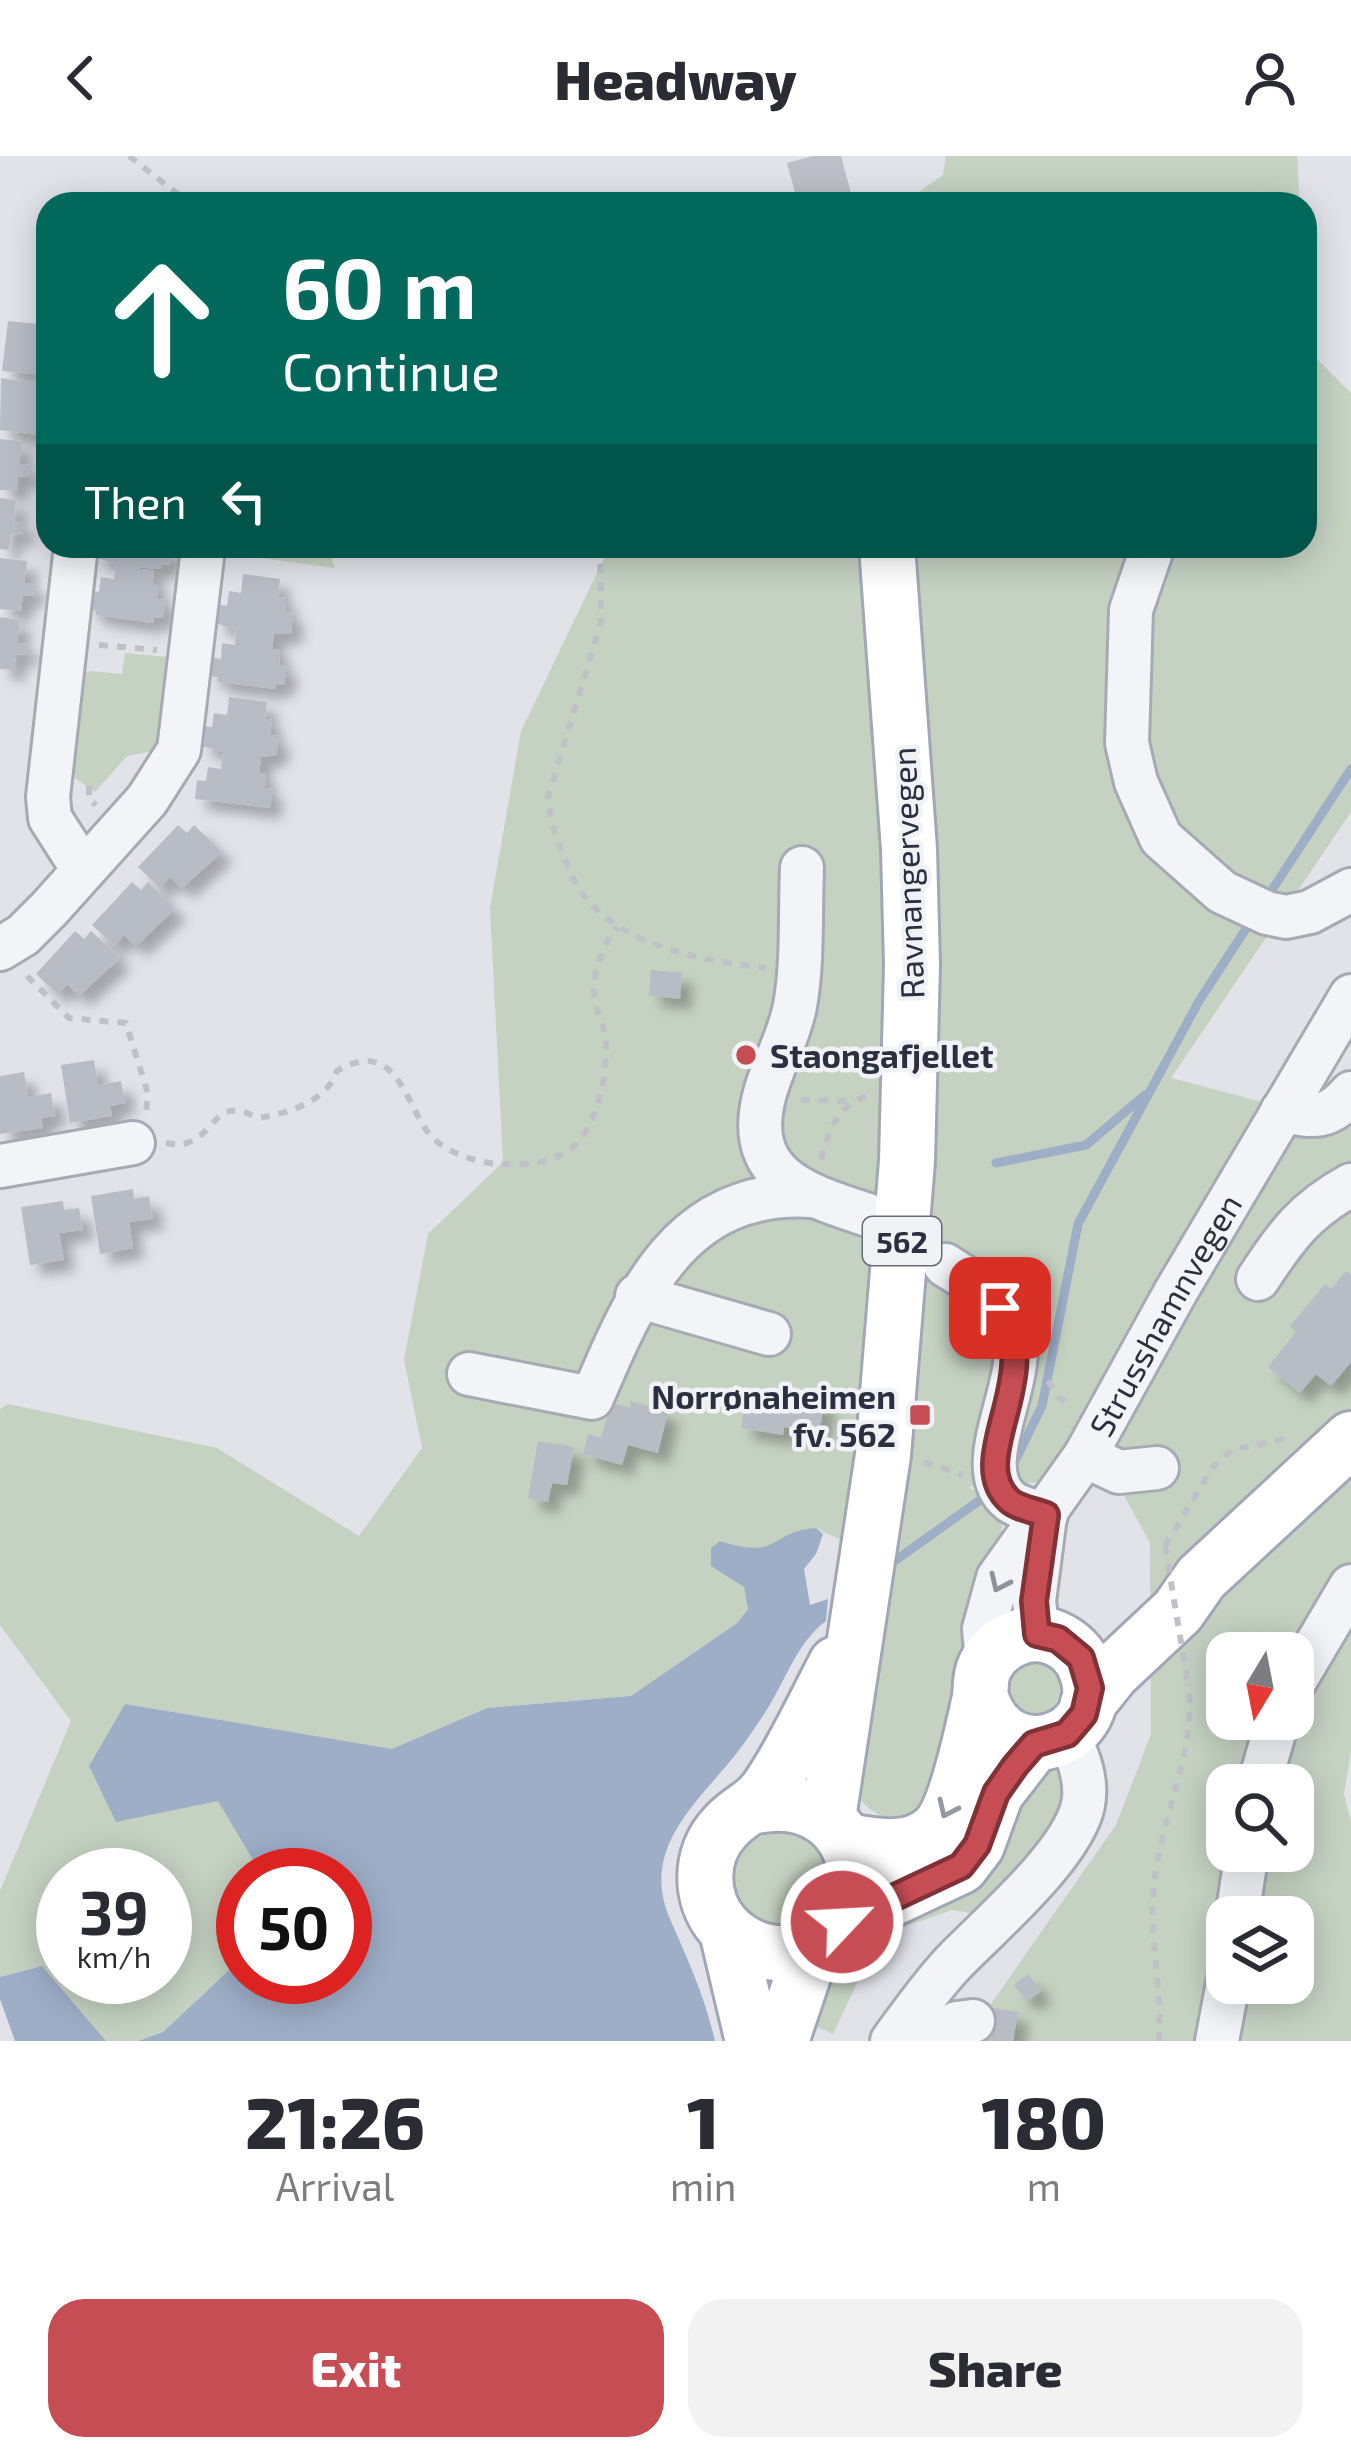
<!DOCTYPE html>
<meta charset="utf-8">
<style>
body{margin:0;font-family:"Exo 2",sans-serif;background:#f2f2f3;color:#2b2b33;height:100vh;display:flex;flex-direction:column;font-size:45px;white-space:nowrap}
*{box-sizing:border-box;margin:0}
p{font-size:39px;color:#7c7c81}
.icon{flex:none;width:66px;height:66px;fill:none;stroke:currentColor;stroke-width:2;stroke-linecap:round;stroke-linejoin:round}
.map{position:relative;height:1885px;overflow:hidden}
.details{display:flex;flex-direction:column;background:#fff;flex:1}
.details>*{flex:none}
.top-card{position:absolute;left:36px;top:36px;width:1281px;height:366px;border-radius:36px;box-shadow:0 6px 30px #0003;background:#00695c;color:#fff;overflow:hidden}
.needle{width:78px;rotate:190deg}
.buttons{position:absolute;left:1206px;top:1476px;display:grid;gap:24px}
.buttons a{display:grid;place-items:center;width:108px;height:108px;border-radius:24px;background:#fff;box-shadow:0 6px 30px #0003;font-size:60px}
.speed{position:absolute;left:36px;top:1692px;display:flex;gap:24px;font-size:60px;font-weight:700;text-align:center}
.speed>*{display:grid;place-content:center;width:156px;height:156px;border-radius:50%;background:#fff;box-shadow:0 6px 30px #0003;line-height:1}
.speed small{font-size:30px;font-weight:400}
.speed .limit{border:18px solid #d22;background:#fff;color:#111}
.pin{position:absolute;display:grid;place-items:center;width:102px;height:102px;color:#fff;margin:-51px;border-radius:24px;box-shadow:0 6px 18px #0006}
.me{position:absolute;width:132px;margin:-66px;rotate:65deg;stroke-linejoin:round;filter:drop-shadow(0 0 9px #0008)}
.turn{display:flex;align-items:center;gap:42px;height:252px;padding:0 48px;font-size:54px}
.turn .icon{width:156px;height:156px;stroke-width:2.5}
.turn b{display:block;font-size:84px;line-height:102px}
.then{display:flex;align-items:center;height:114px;padding:0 48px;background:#0003;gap:24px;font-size:45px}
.eta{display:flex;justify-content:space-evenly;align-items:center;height:204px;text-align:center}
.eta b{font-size:72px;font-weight:800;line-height:84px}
.action{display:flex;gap:24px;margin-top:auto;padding:24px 48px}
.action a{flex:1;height:138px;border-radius:36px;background:#c74d54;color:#fff;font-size:48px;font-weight:800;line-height:138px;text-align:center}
.action a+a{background:#f2f2f3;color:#2b2b33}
header{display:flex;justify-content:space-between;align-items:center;height:156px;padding:0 48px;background:#fff;font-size:54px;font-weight:800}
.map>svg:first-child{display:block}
.green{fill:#c5d2c2;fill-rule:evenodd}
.water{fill:#9eaec7}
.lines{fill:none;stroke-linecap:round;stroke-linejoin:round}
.stream{stroke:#9eaec7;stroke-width:9}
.building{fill:#b8bcc5;filter:url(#shadow)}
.major-tunnel{stroke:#bcbfc7;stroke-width:54;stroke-dasharray:54 27;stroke-linecap:butt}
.minor-casing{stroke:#a6aab3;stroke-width:48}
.major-casing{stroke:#a1a7b4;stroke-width:60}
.path{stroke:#bfc1c7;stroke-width:6;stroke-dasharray:9 9;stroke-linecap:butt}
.minor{stroke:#f3f4f7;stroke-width:42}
.major{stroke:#fff;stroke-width:54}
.path-bridge{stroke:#bfc1c7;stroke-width:6;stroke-dasharray:9 9;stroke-linecap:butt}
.oneway{stroke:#8e929b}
.oneway2{stroke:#94989f}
.route-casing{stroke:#813237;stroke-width:30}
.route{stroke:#c74d54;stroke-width:21}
.poi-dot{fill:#c74d54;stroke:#f0f2f6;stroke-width:4.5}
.labels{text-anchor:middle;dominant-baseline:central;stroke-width:9;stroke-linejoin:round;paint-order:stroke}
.shield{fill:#f0f2f6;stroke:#656a76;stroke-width:3}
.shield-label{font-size:30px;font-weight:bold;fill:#2a303f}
.street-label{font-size:33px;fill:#2a303f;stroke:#f0f2f6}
.poi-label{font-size:33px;font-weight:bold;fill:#2a303f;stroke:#f0f2f6;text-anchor:start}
</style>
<header><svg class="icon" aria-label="back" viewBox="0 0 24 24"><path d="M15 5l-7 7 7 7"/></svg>Headway<svg class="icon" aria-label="person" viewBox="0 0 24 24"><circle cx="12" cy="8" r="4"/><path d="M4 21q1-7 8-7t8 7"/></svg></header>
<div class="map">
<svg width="1351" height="1885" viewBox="0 0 1351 1885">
<defs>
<filter id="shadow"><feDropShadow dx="11" dy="11" stdDeviation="6" flood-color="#0004"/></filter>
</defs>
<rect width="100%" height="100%" fill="#e1e3e9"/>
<g class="green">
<path d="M946,0H1297L1300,48H902L943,19Z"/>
<path d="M1305,134L1309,195L1351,237V656L1171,922L1304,957L1338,918L1351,923V1595L1344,1638L1351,1666V1885H965L1116,1669L1151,1578L1150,1387L1114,1321L968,1331L992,1343L1002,1371L1001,1389L965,1487L951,1574L921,1660C891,1666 878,1664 858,1641L862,1542L901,1377L881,1403L816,1372L796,1376L766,1394L745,1393L720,1385L744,1431L748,1453L737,1467L631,1540L487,1552L392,1594L125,1548L116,1666L219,1644L263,1716L243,1719V1801L163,1876L138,1885H106L42,1810L0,1821V1735L71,1565L0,1469V1253L8,1248L217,1292L359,1380L422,1292L404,1204L428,1078L503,1006L490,752L521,575L610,390H1305ZM1227,1497H1293V1563H1227ZM1227,1629H1293V1695H1227ZM63,1719H165V1821H63ZM1227,1761H1293V1827H1227Z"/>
<path d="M189,390H327L335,412L189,392Z"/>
<path d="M125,497L178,502L164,593L127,600L95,636L72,620L82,518L90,515L122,518Z"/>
<circle cx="1034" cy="1533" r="26"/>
<path d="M1043,1609C1045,1610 1058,1616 1060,1618C1091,1653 997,1736 972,1757L952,1754L893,1775L858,1825L833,1878L809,1867L840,1803Z"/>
<circle cx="781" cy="1723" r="47"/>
</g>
<g class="water">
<path d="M816,1372L823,1378L816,1398L804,1413L810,1449L828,1443L826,1465C795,1487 783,1533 760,1564C750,1579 739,1595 727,1609C688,1655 642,1698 670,1763C688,1804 705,1841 715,1885H138L163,1876L243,1801V1821H345V1719H262L218,1645L116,1666L89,1610L125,1548L392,1593L487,1552L631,1540L737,1467L748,1453L744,1431L711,1410V1392L720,1385C782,1405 768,1375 816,1372Z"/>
<path d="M42,1810L106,1885H15L0,1843V1821Z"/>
</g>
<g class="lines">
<g class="stream">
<path d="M1266,743L1351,613"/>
<path d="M996,1007L1086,989L1145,939"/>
<path d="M1012,1311L1042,1250L1078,1068L1199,845L1253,762"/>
<path d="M886,1411L990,1337"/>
</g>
</g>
<g class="building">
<path d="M8,165L48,169L44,219L2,215Z"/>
<path d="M1,222L44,228L41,250L48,251V263L40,262L38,279L0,274Z"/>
<path d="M0,283L22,285L19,308L30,309L29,321L18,320L16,335L0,334Z"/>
<path d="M0,342L16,344L13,366L24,367L22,379L11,378L9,394L0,393Z"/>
<path d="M95,390L171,391L169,409L161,408L160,413L120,410L154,415L152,428L159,430L157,443L166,444L163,462L154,461L153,467L96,459V455L87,453L90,435L99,436L101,421L114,423L116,408L94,401Z"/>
<path d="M0,402L27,405L24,427L35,429L34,440L23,439L21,455L0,453Z"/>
<path d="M243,418L280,423L278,441L286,442L285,456L293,457L291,478H274L272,493L280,494L279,509H287L284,529L276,528V533L218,526V521L208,520L211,501L221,503L222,487L235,489L236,474L215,467L217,448L227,450L229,435L241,437Z"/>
<path d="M0,461L20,464L17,487L28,488L26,499L16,498L14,514L0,513Z"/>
<path d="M229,541L267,546L265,563L272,564L270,579L279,580L276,599L261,601L259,617L266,618L264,632L273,633L270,652L195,643L197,624L206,625L208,611L221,613L223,596L201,590L203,570L212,571L214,557L227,559Z"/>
<path d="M178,669L187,677L194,669L222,696L182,732L170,721L160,732L138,711Z"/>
<path d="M132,726L141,734L148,726L175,753L136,790L124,779L114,790L92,769Z"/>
<path d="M75,775L84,783L91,775L120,802L79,840L67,828L58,838L36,818Z"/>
<path d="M651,814L682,817L680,843L649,839Z"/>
<path d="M94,904L98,929L121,925L125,947L110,950L112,960L70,967L61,909Z"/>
<path d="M24,916L28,941L51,937L55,960L41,962L43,972L0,978V920Z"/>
<path d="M133,1033L134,1043L149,1040L153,1063L129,1066L133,1092L100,1098L91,1040Z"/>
<path d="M63,1045L64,1054L79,1052L83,1074L59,1077L64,1104L30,1109L21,1051Z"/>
<path d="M1346,1115L1351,1119V1206L1331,1230L1316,1218L1300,1237L1268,1211L1296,1176L1290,1170L1325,1128L1331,1133Z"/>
<path d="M771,1234L825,1244L819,1277L784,1271L783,1279L741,1272L747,1237L770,1242Z"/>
<path d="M630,1245L668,1255L658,1297L628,1289L622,1309L583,1298L588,1278L601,1282L611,1247L631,1252Z"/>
<path d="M538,1285L574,1291L567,1329L552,1327L548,1346L528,1342Z"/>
<path d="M1028,1818L1041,1835L1027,1845L1014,1829Z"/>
<path d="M982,1850L1018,1856L1013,1885H976Z"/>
</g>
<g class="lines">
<path class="major-tunnel" d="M813,0L826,48"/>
<g class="minor-casing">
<g id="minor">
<path d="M76,390L48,641L50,662L82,712"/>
<path d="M1153,390L1131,454L1127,587L1136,626L1161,682L1222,736L1267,757L1286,761L1310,756L1351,734"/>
<path d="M802,712C800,757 803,806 795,850C789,881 773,908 765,937C742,1021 805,1038 868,1059"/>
<path d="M0,793L23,779L49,753L147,644L179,594L202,401"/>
<path d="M1282,955C1314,961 1328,964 1351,937"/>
<path d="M0,1010L133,987"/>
<path d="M945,1109C970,1125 1003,1143 1013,1173C1030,1223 967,1310 1010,1345C1019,1352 1035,1355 1046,1359"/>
<path d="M1258,1123C1286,1080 1305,1054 1351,1029"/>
<path d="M637,1140L769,1178"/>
<path d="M469,1218L592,1242C635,1141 680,1032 811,1040"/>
<path d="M1085,1300L1119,1316L1157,1312"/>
<path d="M1038,1478L1034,1445L1045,1360"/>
<path id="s1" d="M987,1507L984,1473L998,1422L1085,1300L1175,1137L1351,840"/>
<path d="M1293,1528L1351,1430"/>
<path d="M1259,1629L1278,1563"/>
<path d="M1237,1761L1247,1695"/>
<path d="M892,1885C912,1858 931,1830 955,1805C991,1768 1072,1699 1083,1649C1088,1624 1078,1599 1067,1578"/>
<path d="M923,1885L957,1867L973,1865"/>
<path d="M1217,1885L1228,1827"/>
</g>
</g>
<g class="major-casing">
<g id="major">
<path d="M1088,1547L1113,1516L1178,1455L1201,1422L1351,1283"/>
<path d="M756,1650C872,1627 892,1786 788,1797C764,1799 740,1789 723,1770C699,1742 699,1698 725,1671C742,1652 756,1652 771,1628C796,1590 815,1548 836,1508"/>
<path d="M828,1662L883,1299L907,1005L912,809L909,693L887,390"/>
<path d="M847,1685C877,1690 910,1697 935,1675C956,1656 972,1577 979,1546C982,1534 979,1522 985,1510C997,1486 1028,1471 1055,1482C1069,1488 1081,1499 1086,1514C1113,1583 1006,1623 981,1542"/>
<path d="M842,1766L961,1710L977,1689L996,1637L1034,1588"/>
<path d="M727,1775L753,1885"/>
<path d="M781,1885L813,1790"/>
</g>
</g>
<g class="path">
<path d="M129,0L191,48"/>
<path d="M600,390L601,466L548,641C550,665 555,681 565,703C570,713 574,727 581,736C623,792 702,804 766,812"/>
<path d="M99,489L157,494"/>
<path d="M89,630V643L96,649"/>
<path d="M27,820L69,862L126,867L148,938L146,956"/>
<path d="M801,944L847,945"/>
<path d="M166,987C173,988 180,990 187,987C219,975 215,939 258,962C289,957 326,946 337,915C395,881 404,943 427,975C441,995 476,1007 500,1008C520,1009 544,1008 563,998C597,980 608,918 606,883C604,868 595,854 594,839C592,816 604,788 617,771"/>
<path d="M821,1003C829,975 837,949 867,940"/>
<path d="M1048,1225L1060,1242L1072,1250"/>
<path d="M924,1306L963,1319"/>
<path d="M1165,1390L1212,1312L1232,1294L1288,1282"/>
<path d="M1159,1885C1163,1833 1148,1780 1154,1728C1161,1662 1197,1594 1188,1528"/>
</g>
<use href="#minor" class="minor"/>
<use href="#major" class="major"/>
<path class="path-bridge" d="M1165,1390L1188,1528"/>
</g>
<defs><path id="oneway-chevron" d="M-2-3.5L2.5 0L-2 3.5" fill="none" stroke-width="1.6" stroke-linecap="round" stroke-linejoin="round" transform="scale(3)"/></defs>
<use class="oneway" href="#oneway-chevron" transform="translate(999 1427) rotate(115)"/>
<use class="oneway2" href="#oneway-chevron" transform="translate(947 1653) rotate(115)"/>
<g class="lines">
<g class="route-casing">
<path id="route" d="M842,1766L961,1710L977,1689L996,1637L1015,1610L1034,1588L1067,1578L1084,1558L1090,1532L1081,1502L1058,1483L1037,1478L1034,1445L1046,1359C1036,1355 1018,1352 1010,1345C963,1304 1046,1221 1000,1152"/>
</g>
<use href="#route" class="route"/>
</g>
<g class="poi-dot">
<circle cx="746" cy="899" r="12"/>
<rect x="908" y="1247" width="24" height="24" rx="6"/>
</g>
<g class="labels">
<rect class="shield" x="863" y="1061" width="78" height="48" rx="9"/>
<g class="shield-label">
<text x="902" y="1085">562</text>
</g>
<g class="street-label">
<text transform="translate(907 717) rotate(-92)">Ravnangervegen</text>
<text stroke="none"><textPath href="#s1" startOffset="399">Strusshamnvegen</textPath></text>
</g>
<g class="poi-label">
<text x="770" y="899">Staongafjellet</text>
<text x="896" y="1240" text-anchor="end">Norrønaheimen<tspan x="896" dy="38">fv. 562</tspan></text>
</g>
</g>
</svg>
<div class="buttons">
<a><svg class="needle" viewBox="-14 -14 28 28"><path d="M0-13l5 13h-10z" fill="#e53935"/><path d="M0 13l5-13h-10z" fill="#7c7c81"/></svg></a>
<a><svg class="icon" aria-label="search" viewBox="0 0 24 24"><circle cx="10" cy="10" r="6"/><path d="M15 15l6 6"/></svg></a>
<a><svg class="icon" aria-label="layers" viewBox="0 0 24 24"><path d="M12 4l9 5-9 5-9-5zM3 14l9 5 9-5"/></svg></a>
</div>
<div class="speed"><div>39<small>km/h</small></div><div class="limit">50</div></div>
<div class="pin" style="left:1000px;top:1152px;background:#d93025"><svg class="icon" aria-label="arrive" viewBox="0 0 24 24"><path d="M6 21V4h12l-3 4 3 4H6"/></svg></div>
<svg class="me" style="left:842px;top:1766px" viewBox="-20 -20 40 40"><circle r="17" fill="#c74d54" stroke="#fff" stroke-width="3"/><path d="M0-11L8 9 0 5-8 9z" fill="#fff"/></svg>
<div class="top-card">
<div class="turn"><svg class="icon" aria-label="ahead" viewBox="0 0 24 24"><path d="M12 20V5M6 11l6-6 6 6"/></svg><div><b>60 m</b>Continue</div></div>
<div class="then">Then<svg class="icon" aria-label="left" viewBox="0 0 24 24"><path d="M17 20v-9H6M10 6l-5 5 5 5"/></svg></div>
</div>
</div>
<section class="details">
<div class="eta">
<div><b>21:26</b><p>Arrival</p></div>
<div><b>1</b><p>min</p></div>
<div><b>180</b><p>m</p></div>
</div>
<div class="action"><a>Exit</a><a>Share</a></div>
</section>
